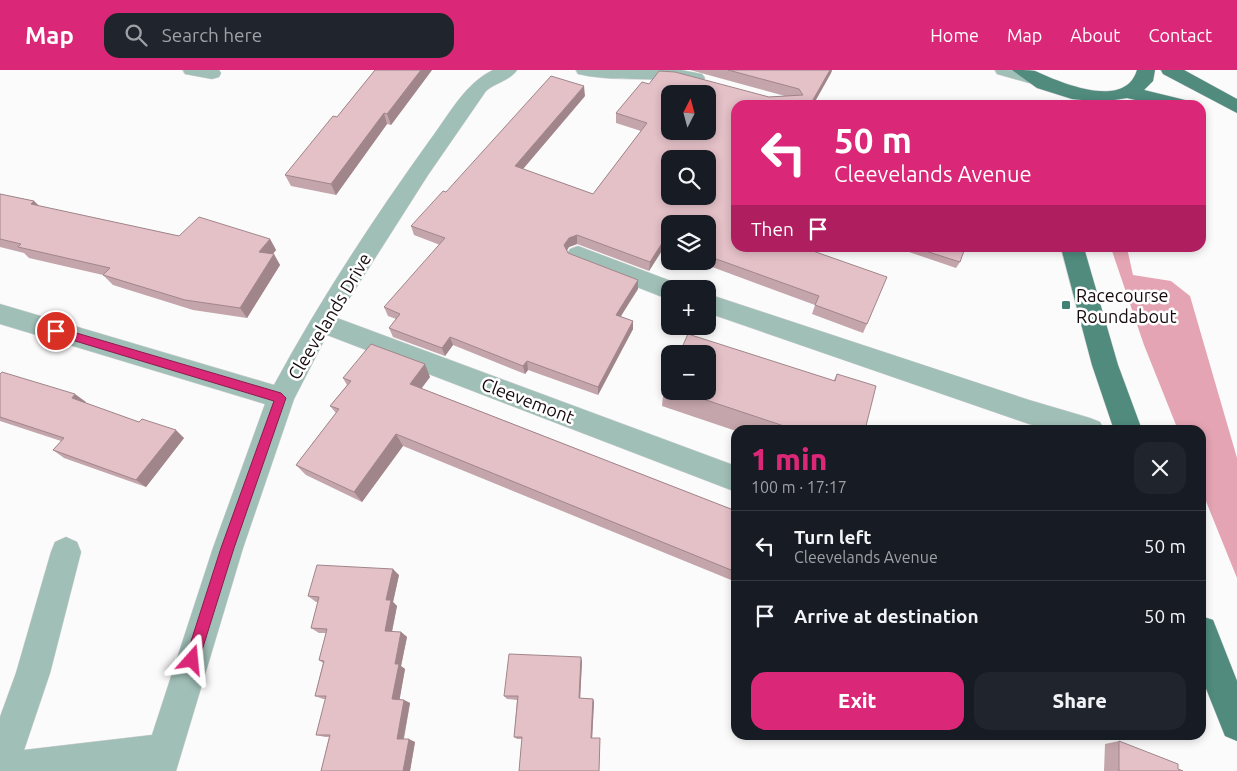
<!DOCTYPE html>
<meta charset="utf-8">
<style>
body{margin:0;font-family:Ubuntu,sans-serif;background:#20242c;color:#f1f3f6;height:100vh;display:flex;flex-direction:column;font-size:19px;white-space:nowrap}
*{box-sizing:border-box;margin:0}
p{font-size:16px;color:#9ea1a6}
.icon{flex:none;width:28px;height:28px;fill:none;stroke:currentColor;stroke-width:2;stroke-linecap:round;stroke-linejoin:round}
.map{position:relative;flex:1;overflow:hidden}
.drawer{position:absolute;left:731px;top:355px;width:475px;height:315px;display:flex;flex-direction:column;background:#171b24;border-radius:15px;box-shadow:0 2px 8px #0003}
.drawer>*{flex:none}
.top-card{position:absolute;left:731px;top:30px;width:475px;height:152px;border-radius:15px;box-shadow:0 2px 8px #0003;background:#db2777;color:#fff;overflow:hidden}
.needle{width:32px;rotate:6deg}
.fabs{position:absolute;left:661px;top:15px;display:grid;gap:10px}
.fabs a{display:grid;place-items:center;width:55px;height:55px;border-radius:10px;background:#171b24;box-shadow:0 2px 8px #0003;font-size:25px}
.pin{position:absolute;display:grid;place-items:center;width:42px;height:42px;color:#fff;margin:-21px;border:2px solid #fff;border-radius:50%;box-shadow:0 1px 5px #0007}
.me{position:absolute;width:55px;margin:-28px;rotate:18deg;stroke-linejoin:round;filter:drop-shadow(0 0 4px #0008)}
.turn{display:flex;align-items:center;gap:18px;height:105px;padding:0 20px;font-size:22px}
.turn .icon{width:65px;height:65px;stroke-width:2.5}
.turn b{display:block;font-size:35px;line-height:42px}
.then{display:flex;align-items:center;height:48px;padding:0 20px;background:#0003;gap:10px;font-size:19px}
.round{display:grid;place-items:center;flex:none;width:52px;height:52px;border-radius:15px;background:#20242c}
.summary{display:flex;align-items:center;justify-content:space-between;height:85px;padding:0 20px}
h1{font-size:30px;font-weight:800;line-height:38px;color:#db2777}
.button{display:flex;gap:10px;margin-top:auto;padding:10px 20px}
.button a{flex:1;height:58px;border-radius:15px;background:#db2777;color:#fff;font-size:20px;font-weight:800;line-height:58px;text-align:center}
.button a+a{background:#20242c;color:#f1f3f6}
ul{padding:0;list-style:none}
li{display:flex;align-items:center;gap:15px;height:70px;padding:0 20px;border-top:1px solid #363941}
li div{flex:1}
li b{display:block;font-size:19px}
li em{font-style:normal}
header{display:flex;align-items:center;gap:30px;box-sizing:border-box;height:70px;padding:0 25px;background:#db2777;color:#fff}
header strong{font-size:24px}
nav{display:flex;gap:28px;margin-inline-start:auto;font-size:18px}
.search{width:350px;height:45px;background:#20242c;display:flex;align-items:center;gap:12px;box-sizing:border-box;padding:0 18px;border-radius:15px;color:#9ea1a6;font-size:19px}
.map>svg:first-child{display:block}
.forest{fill:#e4a4b3}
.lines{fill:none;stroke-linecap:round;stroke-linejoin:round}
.minor-casing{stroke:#d6d4d5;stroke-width:1}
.major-casing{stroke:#d6d4d5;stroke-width:1}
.minor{fill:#a0bfb7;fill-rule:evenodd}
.major{fill:#508b7e;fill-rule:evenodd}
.wall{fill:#c4a5ab}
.shaded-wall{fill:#a0868b}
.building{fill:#e4c0c7;stroke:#a0868b;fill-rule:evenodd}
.route{fill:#db2777;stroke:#8e194d}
.poi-dot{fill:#3f8274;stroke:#fff;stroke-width:2}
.labels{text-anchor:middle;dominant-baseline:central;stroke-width:5;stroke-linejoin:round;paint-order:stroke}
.poi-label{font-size:18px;fill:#160a0d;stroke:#fff;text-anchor:start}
.street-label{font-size:18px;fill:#160a0d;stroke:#fff}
</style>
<header>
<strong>Map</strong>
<div class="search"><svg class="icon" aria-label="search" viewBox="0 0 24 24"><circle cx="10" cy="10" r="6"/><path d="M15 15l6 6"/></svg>Search here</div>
<nav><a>Home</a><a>Map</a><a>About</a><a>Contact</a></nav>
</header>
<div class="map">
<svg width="1237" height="701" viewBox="0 0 1237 701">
<rect width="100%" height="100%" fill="#fbfbfb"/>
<path class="forest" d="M1111,178H1127L1133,205L1171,211L1190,226L1237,388V508L1201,419V360H1178L1144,275Z"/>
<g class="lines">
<g class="minor-casing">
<g id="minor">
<path d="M183,0H219L221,3L219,7L212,9L185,4Z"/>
<path d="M493,0H517C511,10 495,13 486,21L428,105L337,248L736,396V422L327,265L294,329L243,478L176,701H0V647L16,603L51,482L55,472L66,467L77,472L81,482L50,603L24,680L152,665L213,478L265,334L0,254V234L274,315C320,230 374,148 430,70C449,45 465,13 493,0Z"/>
<path d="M576,0H681L702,4L705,8L702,12C691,15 679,11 667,10C638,8 607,11 578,4Z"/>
<path d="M995,0C1007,0 1031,0 1039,7L1036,11L1029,13L997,4Z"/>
<path d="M578,176L679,214L681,219H670V230L570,191L566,185L570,179Z"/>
<path d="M708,224L1029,330L1090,348L1100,352L1104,360H1050L1029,354L708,243Z"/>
</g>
</g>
<g class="major-casing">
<g id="major">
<path d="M1012,0C1018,0 1029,0 1035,1C1059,12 1125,41 1137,0H1155L1153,11L1144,20L1189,31L1192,35H1157L1127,28L1101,32L1072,29L1037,18Z"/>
<path d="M1161,0H1184L1237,29V43L1163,4Z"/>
<path d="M1061,178H1084L1118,295L1142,360H1114L1092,295Z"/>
<path d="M1201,546L1213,550L1237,611V671L1225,666L1201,606Z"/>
</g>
</g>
<use href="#minor" class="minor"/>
<use href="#major" class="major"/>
</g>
<g class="wall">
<path d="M375,0H432L391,55L387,54L336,125L291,116L285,105L337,47Z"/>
<path d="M690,0H832L831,3L813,35H736V178H816L815,182L867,254L863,263L812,244L815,235L696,191H708V154H670V182L663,179L649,201L577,174L569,177L567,181L568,183L638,219L620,246L633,251V259L598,325L528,300L525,304L453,275L445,286L393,267L389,258L396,249L388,246L384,237L440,175L414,165L411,156L446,122L585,26L523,99L593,124L641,61L616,53V43L649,14L769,27L785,26Z"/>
<path d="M0,124L34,131L39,136L179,166L270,169L276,180L273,184L280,195L247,248L193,240L113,215L103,205L29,188L24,183L0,177Z"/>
<path d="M908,178H965L960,192L956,198L906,181Z"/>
<path d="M670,303V321H708L834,310L837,304L865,360H736V361L662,336L664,316Z"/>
<path d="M0,304L86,332L85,333L184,368L146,417L64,388L53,380L61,371L0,351Z"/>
<path d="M430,307L421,318L736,441V512L403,376L362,432L306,405L296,395L336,343L330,336L347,315L343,308Z"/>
<path d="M399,505L393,532L397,536L392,562H401L407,567L401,596L405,599L399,630H404L410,633L404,669L415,672L410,701H321L329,667H325L316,665L326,629H323L315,626L323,593L319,590L326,563H319L311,558L318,532H316L308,526Z"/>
<path d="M582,591L580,628L593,629L594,632L592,668L600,671L599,701H519L522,669H517L514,667L517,630L507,629L504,626Z"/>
<path d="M1119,671L1178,699L1183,701H1104L1105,674Z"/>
</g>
<g class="shaded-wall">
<path d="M421,0H432L391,55L387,44Z"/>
<path d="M830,0H832L831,3L813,35H810Z"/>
<path d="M584,16L585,26L517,106L515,96Z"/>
<path d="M384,43L387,54L336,125L331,114Z"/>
<path d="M34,131L45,142L31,134Z"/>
<path d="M577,165V174L569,177L564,184V175L569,168Z"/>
<path d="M270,169L276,180L265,193L259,182Z"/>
<path d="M664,170L663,179L649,201L650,192Z"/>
<path d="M274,184L280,195L247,248L240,238Z"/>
<path d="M638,210V219L616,254V245Z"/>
<path d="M633,251V259L598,325V317Z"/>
<path d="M450,267L453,275L445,286L442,278Z"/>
<path d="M527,291L528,300L525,304L523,296Z"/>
<path d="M425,294L430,307L416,326L410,314Z"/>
<path d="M75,324L86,332L82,336L72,328Z"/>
<path d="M176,360L184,368L146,417L136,410Z"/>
<path d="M396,364L403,376L362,432L354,422Z"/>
<path d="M393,499L399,505L393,532L397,536L391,566L385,561L386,530Z"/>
<path d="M401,562L407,567L401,596L405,599L399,633L392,629L395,594Z"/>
<path d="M581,587L582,591L580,632L579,628Z"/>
<path d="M593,629L594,632L592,671L591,668Z"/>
<path d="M404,630L410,633L403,671L397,669Z"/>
<path d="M409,669L415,672L410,701H403Z"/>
</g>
<g class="building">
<path d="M375,0H421L387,44L384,43L331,114L285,105L333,46L337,47Z"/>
<path d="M728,0H830L810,35H736V178H815L813,181L887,207L867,254L815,235L819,226L708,186V154H670V172L664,170L650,192L577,165L569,168L564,175L568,183L638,210L616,245L633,251L598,317L527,291L523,296L450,267L442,278L389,258L400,244L384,237L445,168L411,156L443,121L446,122L551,6L584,16L515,96L593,124L647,53L616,43L642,12L649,14L659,1L675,2L769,27L803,25L799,19ZM670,24H708V61H670ZM670,89H708V126H670Z"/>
<path d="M0,124L34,131L31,134L179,166L199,147L270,169L259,182L274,184L240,238L185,230L103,205L110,198L18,177L21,174L0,169Z"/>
<path d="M916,178H965L960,192Z"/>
<path d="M688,264L835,311L837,304L876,316L865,360H796L679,321H708V284H679Z"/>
<path d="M371,274L425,294L410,314L736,441V502L396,364L354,422L296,395L339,339L330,336L351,311L343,308Z"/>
<path d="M2,302L75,324L72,328L139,352L142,349L176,360L136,410L53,380L64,368L0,347V304Z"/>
<path d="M670,303V318L664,316Z"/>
<path d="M317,495L393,499L386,530H391L385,561L401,562L395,594H399L392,629L404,630L397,669H409L403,701H321L330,665H316L326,626H315L324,591L319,590L327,559L311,558L319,527L308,526Z"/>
<path d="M509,584L581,587L579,628L593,629L591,668H600L599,701H519L522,667H514L518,626H504Z"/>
<path d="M1119,671L1178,694V699L1183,701H1119Z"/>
</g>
<path class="route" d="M56,257L281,323L286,328L234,478L199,590L197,595L192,597L187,595L185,590L221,478L274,331L52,264V258Z"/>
<rect class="poi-dot" x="1061" y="230" width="10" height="10" rx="2.5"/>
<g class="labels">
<g class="poi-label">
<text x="1076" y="225">Racecourse<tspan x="1076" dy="21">Roundabout</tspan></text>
</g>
<g class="street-label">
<text transform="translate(329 246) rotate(-59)">Cleevelands Drive</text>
<text transform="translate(528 330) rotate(21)">Cleevemont</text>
</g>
</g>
</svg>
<div class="fabs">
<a><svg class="needle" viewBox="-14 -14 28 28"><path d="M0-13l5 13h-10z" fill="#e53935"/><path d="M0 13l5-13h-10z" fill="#9ea1a6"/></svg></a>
<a><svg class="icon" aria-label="search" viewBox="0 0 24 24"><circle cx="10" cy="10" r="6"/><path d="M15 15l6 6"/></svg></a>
<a><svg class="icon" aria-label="layers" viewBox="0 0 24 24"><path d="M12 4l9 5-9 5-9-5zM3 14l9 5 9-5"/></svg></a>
<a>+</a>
<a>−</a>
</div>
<div class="pin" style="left:56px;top:261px;background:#d93025"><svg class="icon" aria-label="arrive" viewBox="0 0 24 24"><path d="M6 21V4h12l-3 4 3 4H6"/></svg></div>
<svg class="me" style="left:192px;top:590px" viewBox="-20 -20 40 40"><path d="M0-17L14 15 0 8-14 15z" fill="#db2777" stroke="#fff" stroke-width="4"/></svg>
<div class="top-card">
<div class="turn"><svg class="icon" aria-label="left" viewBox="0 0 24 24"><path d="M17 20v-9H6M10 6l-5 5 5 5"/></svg><div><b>50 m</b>Cleevelands Avenue</div></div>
<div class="then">Then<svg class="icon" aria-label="arrive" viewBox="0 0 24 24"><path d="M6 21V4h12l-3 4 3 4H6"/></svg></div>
</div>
<section class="drawer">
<div class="summary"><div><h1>1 min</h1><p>100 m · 17:17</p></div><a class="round"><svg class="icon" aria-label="close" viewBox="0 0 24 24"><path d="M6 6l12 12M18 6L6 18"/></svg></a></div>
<ul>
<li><svg class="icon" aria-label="left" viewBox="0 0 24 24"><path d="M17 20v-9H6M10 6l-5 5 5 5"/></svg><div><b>Turn left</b><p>Cleevelands Avenue</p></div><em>50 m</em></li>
<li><svg class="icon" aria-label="arrive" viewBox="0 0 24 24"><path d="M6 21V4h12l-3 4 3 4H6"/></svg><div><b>Arrive at destination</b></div><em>50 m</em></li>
</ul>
<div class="button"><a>Exit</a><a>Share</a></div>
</section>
</div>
